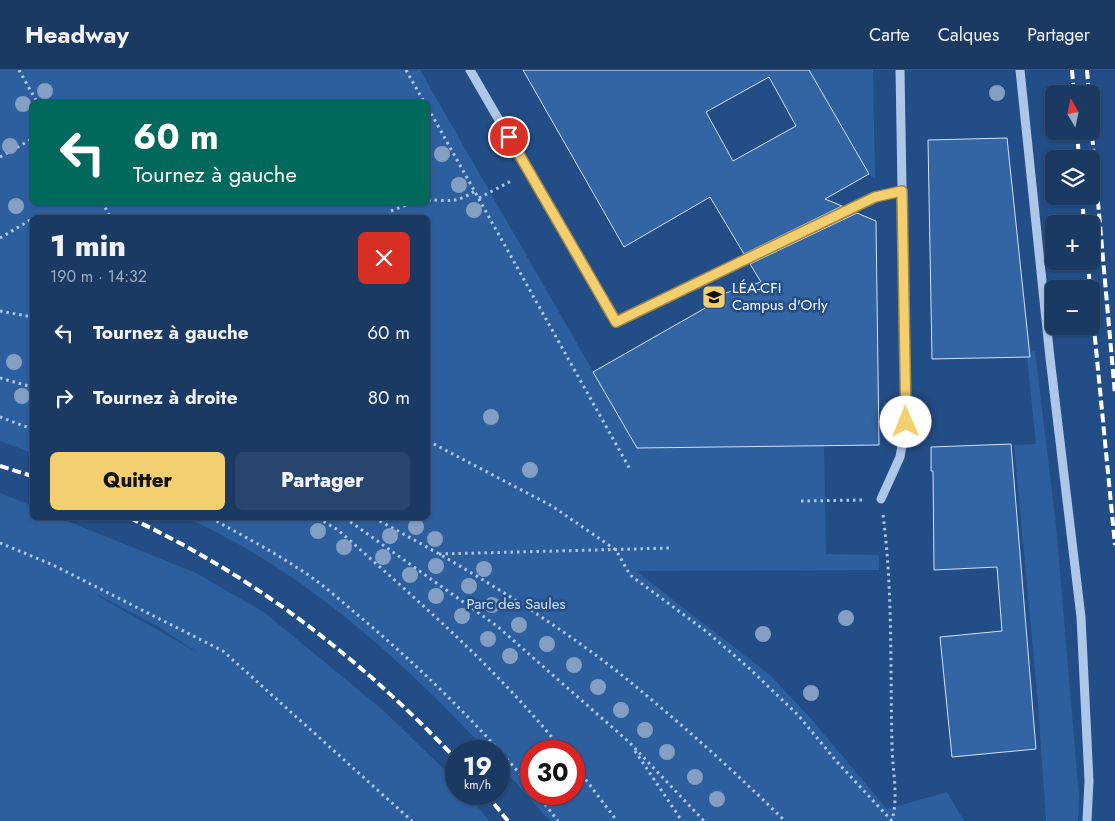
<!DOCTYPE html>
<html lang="fr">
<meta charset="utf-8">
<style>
body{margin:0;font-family:Jost,sans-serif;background:#27456d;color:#f1f3f6;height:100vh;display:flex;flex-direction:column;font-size:19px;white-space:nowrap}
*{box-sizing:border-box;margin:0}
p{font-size:16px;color:#9fadbf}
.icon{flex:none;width:28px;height:28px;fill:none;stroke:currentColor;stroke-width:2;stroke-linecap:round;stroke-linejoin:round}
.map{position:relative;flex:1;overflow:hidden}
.details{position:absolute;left:30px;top:145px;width:400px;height:305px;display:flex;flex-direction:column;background:#1a3a64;border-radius:8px;box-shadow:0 1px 4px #0004,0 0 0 1px #385478}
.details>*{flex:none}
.guide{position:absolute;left:30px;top:30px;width:400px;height:105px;border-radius:8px;box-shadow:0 1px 4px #0004,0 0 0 1px #385478;background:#00695c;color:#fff;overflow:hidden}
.needle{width:32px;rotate:351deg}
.fabs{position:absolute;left:1045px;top:15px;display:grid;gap:10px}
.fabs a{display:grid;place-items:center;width:55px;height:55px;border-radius:8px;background:#1a3a64;box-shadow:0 1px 4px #0004,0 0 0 1px #385478;font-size:25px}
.speed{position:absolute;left:445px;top:670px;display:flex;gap:10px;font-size:25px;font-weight:700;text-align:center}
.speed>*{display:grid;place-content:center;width:65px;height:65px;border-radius:50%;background:#1a3a64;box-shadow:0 1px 4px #0004,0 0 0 1px #385478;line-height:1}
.speed small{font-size:12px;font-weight:400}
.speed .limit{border:8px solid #d22;background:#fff;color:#111}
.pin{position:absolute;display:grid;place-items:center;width:42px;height:42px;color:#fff;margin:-21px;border:2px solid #fff;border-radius:50%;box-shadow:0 1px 5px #0007}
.me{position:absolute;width:55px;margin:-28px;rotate:359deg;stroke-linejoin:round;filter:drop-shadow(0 0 4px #0008)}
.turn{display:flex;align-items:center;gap:18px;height:105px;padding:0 20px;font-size:22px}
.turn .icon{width:65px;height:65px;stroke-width:2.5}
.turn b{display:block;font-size:35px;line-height:42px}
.round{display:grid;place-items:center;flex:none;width:52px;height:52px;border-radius:8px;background:#27456d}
.headline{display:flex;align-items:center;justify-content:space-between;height:85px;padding:0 20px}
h1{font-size:30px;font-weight:800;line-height:38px}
.button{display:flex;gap:10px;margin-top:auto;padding:10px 20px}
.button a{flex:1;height:58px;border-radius:8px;background:#f4cf70;color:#111;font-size:20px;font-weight:800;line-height:58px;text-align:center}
.button a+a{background:#27456d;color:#f1f3f6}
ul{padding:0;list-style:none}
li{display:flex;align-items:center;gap:15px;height:65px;padding:0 20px}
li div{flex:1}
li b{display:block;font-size:19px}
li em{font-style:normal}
header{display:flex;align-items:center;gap:30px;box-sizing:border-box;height:70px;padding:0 25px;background:#1a3a64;border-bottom:1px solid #385478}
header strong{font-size:24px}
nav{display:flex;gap:28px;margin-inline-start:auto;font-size:18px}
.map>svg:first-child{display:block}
.green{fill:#2d5f9e;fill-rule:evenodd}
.building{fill:#3364a3;stroke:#d1e2f7;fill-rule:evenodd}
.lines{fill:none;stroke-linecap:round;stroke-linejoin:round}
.path{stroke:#adc7e9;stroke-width:3;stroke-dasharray:2.5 4;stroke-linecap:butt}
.minor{stroke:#adc7e9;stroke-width:9}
.rail{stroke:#fff;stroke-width:4;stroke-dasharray:9 4;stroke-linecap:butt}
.tree{fill:#839fc4}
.route-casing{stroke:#9f8749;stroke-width:12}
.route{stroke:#f4cf70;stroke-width:9}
.labels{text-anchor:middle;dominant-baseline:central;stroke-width:5;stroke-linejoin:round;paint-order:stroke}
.poi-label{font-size:15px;fill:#fff;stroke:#234d86;text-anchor:start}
.park-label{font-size:15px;fill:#d1e2f7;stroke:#234d86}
</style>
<header>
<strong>Headway</strong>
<nav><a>Carte</a><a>Calques</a><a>Partager</a></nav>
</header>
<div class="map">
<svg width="1115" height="751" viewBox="0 0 1115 751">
<rect width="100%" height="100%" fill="#234d86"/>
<g class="green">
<path d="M0,0H420L637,378L824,376L826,484L879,485V500L636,501L770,605L812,650L887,739L947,722L964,751H550L499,694V681H487C400,588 304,501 187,448H428V148H32V383L0,371ZM32,32H428V132H32ZM531,681H574V724H531Z"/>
<path d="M809,0H873L875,108L869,104Z"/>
<path d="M1035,281L1056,455L1079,727L1078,751H1046L1038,634L1014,375L1036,374L1027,287H1030V282Z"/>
<path d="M0,423L32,436V448H60L196,503L265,543L384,641L456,711V724H468L489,751H0ZM98,525L159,557L198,583L98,526Z"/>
</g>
<g class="building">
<path d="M523,0H809L869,104L825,129L842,136L744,184L710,127L624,177ZM769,7L796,56L733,91L706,42Z"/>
<path d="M1007,68L1030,287L932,289L928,70Z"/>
<path d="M857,143L876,151L879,375L637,378L593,302L721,229L719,225L761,212L750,194Z"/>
<path d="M1011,374L1036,679L952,687L940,567L1002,561L997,497L934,500L933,401H931V377Z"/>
</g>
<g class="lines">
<g class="path">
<path d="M19,0L37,32"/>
<path d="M406,0L424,32"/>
<path d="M428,38L631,401"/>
<path d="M0,87L32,69"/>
<path d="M479,128L513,110"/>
<path d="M428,130C451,130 454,134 475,121"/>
<path d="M102,132L111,148"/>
<path d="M391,141L414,132"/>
<path d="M0,168L32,149"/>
<path d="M0,241L32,247"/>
<path d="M0,308L32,317"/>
<path d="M0,347L32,359"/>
<path d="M428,371L552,436L616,480L630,505L707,562L750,599L798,645L838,693L892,751"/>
<path d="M801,431L863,430"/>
<path d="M883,445C893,521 890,598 892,674C892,699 899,726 892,750"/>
<path d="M211,448C239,464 269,479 296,497C321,512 343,533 365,551C425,602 481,657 531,717"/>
<path d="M318,448L338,460C417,530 497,598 563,681"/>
<path d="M345,448L497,556L629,672L704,751"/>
<path d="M374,448C458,493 542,543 618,602C676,649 732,699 785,751"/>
<path d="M0,473L53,495L223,581L412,751"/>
<path d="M439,484L671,478"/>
<path d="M635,681L682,751"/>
<path d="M574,694L617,751"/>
<path d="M537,724L558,751"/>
</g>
<g class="minor">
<path d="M470,0L616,252L875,127L902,121"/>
<path d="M1020,0L1050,288L1081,547L1089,711L1087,751"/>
<path d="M881,429L900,387L906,352L900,0"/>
</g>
<g class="rail">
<path d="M1072,0L1074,24"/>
<path d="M1087,0L1089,24"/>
<path d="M1091,53L1115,324"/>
<path d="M1077,61L1079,89"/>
<path d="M1082,126L1084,154"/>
<path d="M1088,191L1090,219"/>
<path d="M1091,227L1115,475"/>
<path d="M0,396L32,406"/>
<path d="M130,448C256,507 361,589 456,689"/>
<path d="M486,724L508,751"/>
</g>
</g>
<g class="tree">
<circle cx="45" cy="21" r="8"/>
<circle cx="997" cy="23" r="8"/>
<circle cx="23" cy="34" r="8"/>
<circle cx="10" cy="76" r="8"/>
<circle cx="442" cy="84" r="8"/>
<circle cx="459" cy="115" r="8"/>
<circle cx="16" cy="136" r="8"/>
<circle cx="474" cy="140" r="8"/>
<circle cx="14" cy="292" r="8"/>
<circle cx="22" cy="326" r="8"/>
<circle cx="491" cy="347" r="8"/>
<circle cx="530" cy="400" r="8"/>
<circle cx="416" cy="457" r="8"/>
<circle cx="318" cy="461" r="8"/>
<circle cx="390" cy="466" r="8"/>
<circle cx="435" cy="469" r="8"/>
<circle cx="344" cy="477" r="8"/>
<circle cx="383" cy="487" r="8"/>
<circle cx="436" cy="496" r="8"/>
<circle cx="484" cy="499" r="8"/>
<circle cx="410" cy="505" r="8"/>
<circle cx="469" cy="516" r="8"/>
<circle cx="436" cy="526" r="8"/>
<circle cx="492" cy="535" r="8"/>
<circle cx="462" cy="546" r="8"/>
<circle cx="846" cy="548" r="8"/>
<circle cx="519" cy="555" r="8"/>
<circle cx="763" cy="564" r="8"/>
<circle cx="488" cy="569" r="8"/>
<circle cx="547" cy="574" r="8"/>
<circle cx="510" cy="586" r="8"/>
<circle cx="574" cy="595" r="8"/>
<circle cx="598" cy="617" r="8"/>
<circle cx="811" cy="623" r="8"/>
<circle cx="621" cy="640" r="8"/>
<circle cx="645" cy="660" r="8"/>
<circle cx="667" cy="682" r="8"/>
<circle cx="695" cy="707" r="8"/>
<circle cx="717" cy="729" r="8"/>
</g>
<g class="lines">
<g class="route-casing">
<path id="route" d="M509,67L616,252L875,127L902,121L906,352"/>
</g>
<use href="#route" class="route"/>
</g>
<defs>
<g id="university-square" transform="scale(1.25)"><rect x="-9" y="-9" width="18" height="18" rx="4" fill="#f4cf70" stroke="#234d86"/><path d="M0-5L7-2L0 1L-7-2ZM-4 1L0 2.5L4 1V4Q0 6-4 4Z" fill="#111"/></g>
</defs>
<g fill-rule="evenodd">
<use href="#university-square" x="714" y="227"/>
</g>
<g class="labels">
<g class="poi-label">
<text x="732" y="218">LÉA-CFI<tspan x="732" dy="17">Campus d'Orly</tspan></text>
</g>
<g class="park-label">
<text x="516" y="534">Parc des Saules</text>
</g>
</g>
</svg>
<div class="fabs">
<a><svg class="needle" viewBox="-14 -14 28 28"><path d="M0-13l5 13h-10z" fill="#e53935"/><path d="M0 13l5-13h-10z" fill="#9fadbf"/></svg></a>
<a><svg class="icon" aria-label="layers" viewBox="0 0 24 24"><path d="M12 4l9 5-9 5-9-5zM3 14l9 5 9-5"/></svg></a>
<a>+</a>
<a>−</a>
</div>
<div class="speed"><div>19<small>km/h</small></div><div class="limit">30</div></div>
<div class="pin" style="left:509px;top:67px;background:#d93025"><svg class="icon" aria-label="arrive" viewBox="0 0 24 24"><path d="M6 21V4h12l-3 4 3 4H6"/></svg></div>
<svg class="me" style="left:906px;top:352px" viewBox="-20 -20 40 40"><circle r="19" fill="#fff"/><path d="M0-13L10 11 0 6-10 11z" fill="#f4cf70"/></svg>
<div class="guide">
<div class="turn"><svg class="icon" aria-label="left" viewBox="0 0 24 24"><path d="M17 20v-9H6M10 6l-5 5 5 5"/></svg><div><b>60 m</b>Tournez à gauche</div></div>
</div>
<section class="details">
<div class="headline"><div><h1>1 min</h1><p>190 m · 14:32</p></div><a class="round" style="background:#d93025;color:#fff"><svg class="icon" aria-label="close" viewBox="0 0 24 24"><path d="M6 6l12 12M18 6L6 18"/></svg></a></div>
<ul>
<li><svg class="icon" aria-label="left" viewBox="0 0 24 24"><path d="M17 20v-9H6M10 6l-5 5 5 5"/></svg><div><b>Tournez à gauche</b></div><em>60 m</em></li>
<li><svg class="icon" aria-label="right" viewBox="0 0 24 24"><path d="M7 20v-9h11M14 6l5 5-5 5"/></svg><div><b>Tournez à droite</b></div><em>80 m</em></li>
</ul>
<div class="button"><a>Quitter</a><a>Partager</a></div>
</section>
</div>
